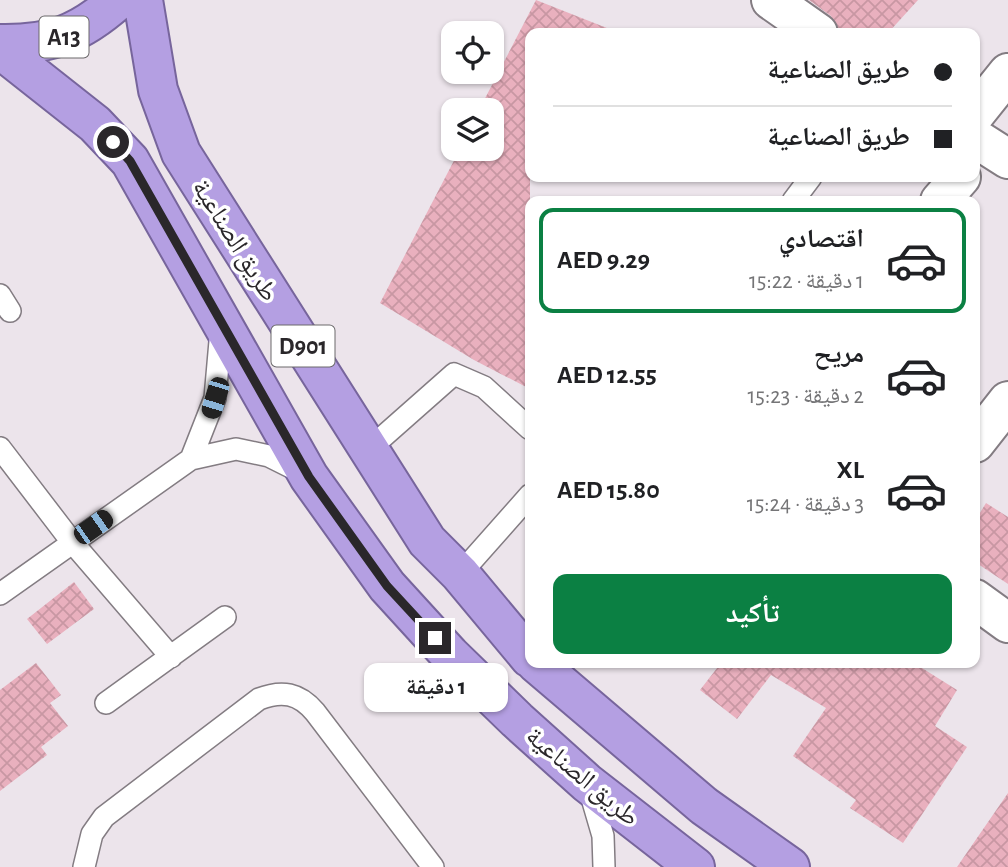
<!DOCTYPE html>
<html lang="ar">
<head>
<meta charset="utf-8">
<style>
  :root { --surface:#fff; --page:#f6f6f6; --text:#202124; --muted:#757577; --line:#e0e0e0; --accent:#0b8043 }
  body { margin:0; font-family:"Alegreya Sans","Noto Naskh Arabic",sans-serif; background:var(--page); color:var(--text); direction:rtl; height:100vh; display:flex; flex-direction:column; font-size:26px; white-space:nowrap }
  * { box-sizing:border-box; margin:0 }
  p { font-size:23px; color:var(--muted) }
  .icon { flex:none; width:38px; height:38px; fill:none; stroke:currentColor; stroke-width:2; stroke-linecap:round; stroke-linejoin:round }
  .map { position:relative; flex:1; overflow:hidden; direction:ltr }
  .panel { position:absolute; left:525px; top:196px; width:455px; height:472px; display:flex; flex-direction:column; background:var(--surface); border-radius:14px; box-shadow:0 2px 5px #0004; direction:rtl }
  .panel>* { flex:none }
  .top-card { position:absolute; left:525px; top:28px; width:455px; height:154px; border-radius:14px; box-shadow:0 2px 5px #0004; direction:rtl; display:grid; align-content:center; height:154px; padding:0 28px; background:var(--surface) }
  .controls { position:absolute; left:441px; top:21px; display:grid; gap:14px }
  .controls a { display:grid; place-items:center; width:63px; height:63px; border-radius:14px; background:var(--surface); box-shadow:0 2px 5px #0004; font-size:35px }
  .end { position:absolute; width:32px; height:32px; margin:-16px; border:9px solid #2a272a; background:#fff; box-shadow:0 0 0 4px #fff }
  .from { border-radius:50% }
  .bubble { position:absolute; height:49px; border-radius:14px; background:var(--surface); box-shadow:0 2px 5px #0004; font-size:23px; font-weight:700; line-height:49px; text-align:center; direction:rtl }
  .car { position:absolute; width:21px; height:42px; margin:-21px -10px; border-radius:9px; box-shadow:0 0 5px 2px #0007; background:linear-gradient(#222 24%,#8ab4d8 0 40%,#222 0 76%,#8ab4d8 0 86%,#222 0) }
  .top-card b { display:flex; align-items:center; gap:24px; height:66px; font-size:26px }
  .top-card b+b { border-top:2px solid var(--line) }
  .top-card i { width:18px; height:18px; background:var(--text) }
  ul { padding:12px 0 0; list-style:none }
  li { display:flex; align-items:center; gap:21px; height:105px; margin:0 14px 10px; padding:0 14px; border:4px solid transparent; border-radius:14px }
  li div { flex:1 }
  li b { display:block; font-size:26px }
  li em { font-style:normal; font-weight:700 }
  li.on { border-color:var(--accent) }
  li>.icon { width:63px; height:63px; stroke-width:1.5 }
  .button { display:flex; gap:14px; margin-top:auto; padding:14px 28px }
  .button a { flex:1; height:80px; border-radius:14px; background:var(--accent); color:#fff; font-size:28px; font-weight:700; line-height:80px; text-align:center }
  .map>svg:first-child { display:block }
</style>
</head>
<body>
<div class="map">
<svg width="1008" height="867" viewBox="0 0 1008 867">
  <defs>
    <pattern id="building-cross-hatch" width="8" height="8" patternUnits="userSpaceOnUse" patternTransform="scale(1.75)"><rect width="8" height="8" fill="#e9b0be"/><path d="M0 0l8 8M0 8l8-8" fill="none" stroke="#c897a3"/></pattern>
  </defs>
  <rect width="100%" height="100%" fill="#ece4eb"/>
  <path fill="url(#building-cross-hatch)" d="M536 0 617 32 530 33V389L474 360 380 303 460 149H492V110H479Z
    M809 0H918L888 33H840L831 16Z
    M986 503 1008 517V584L975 562V521Z
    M74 582 94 609 47 644 27 619Z
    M36 663 61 695 50 703 68 726 41 747 47 755 0 791V690Z
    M721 663H914L957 690 935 726 967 747 903 843 850 808 856 800 793 756 826 708 771 675 737 719 700 690Z
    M1008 793V867H957Z"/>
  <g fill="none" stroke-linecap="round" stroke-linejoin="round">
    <defs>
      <path id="service" d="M793 201 811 177
        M0 295 10 311
        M0 448 72 542 171 657
        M368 450 454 374 484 387 530 429
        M191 459 215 398 221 330
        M460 574 530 495
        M0 594 191 459 236 449 269 456 299 471
        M106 703 225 617
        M589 788 603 836 604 867
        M84 867 92 834 104 817 259 699C282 690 299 693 315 712L433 867"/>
      <path id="minor" d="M940 201 961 177
        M975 443 1008 401
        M975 599 1008 623"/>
      <path id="tertiary" d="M771 0 818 33
        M975 114 1008 73
        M975 138 1008 159"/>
      <path id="trunk" d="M143 0 158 90 181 153 427 541 460 574 530 658
        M0 44C51 45 80 34 118 0
        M0 49 95 124 130 161 309 477 387 586 450 655 517 720 587 783 695 867
        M536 663 704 806 790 867"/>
    </defs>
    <use href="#service" stroke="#837c82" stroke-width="24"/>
    <use href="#minor" stroke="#837c82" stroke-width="42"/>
    <use href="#tertiary" stroke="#837c82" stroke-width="42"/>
    <use href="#trunk" stroke="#77659c" stroke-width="42"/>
    <use href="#service" stroke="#fff" stroke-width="21"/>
    <use href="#minor" stroke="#fff" stroke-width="38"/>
    <use href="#tertiary" stroke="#fff" stroke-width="38"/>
    <use href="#trunk" stroke="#b49fe2" stroke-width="38"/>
  </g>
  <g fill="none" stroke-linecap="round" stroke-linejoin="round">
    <path stroke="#2a272a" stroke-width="9" d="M113 142 130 161 309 477 387 586 435 638"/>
  </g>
  <g text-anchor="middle" stroke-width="7" stroke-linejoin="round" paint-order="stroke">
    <g fill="#fff" stroke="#6a686a" stroke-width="2">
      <rect x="39.5" y="16.5" width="49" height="41" rx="5"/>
      <rect x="271.5" y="325.5" width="63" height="41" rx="5"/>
    </g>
    <g font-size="24" font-weight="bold" fill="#2a272a">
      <text x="64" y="45">A13</text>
      <text x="303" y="354">D901</text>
    </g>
    <g font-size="26" fill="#2a272a" stroke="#fff">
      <text transform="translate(236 240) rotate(58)" y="9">طريق الصناعية</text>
      <text transform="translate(583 776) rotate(40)" y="9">طريق الصناعية</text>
    </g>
  </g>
</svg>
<div class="controls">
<a><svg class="icon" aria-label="locate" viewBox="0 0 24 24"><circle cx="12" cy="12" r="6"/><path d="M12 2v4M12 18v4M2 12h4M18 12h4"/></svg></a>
<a><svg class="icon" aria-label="layers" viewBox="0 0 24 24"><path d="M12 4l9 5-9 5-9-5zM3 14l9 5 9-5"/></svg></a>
</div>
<i class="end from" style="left:113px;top:142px"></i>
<i class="end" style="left:435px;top:638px"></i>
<div class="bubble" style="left:364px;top:663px;width:144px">1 دقيقة</div>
<i class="car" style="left:215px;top:398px;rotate:197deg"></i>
<i class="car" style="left:93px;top:527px;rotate:55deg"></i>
<div class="top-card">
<b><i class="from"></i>طريق الصناعية</b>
<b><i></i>طريق الصناعية</b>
</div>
<section class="panel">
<ul>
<li class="on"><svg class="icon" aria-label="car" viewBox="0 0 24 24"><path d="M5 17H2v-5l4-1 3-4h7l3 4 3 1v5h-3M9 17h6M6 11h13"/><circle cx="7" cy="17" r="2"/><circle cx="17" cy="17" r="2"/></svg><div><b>اقتصادي</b><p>1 دقيقة · 15:22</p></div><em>AED 9.29</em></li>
<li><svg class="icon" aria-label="car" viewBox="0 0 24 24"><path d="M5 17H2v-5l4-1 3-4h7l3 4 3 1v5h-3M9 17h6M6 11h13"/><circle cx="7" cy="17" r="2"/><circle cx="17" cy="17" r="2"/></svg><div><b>مريح</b><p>2 دقيقة · 15:23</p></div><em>AED 12.55</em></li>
<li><svg class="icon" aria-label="car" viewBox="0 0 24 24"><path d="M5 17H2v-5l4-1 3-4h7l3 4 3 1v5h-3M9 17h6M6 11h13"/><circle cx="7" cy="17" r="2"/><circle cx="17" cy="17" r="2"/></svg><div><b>XL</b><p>3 دقيقة · 15:24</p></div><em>AED 15.80</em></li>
</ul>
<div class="button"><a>تأكيد</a></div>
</section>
</div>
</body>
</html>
